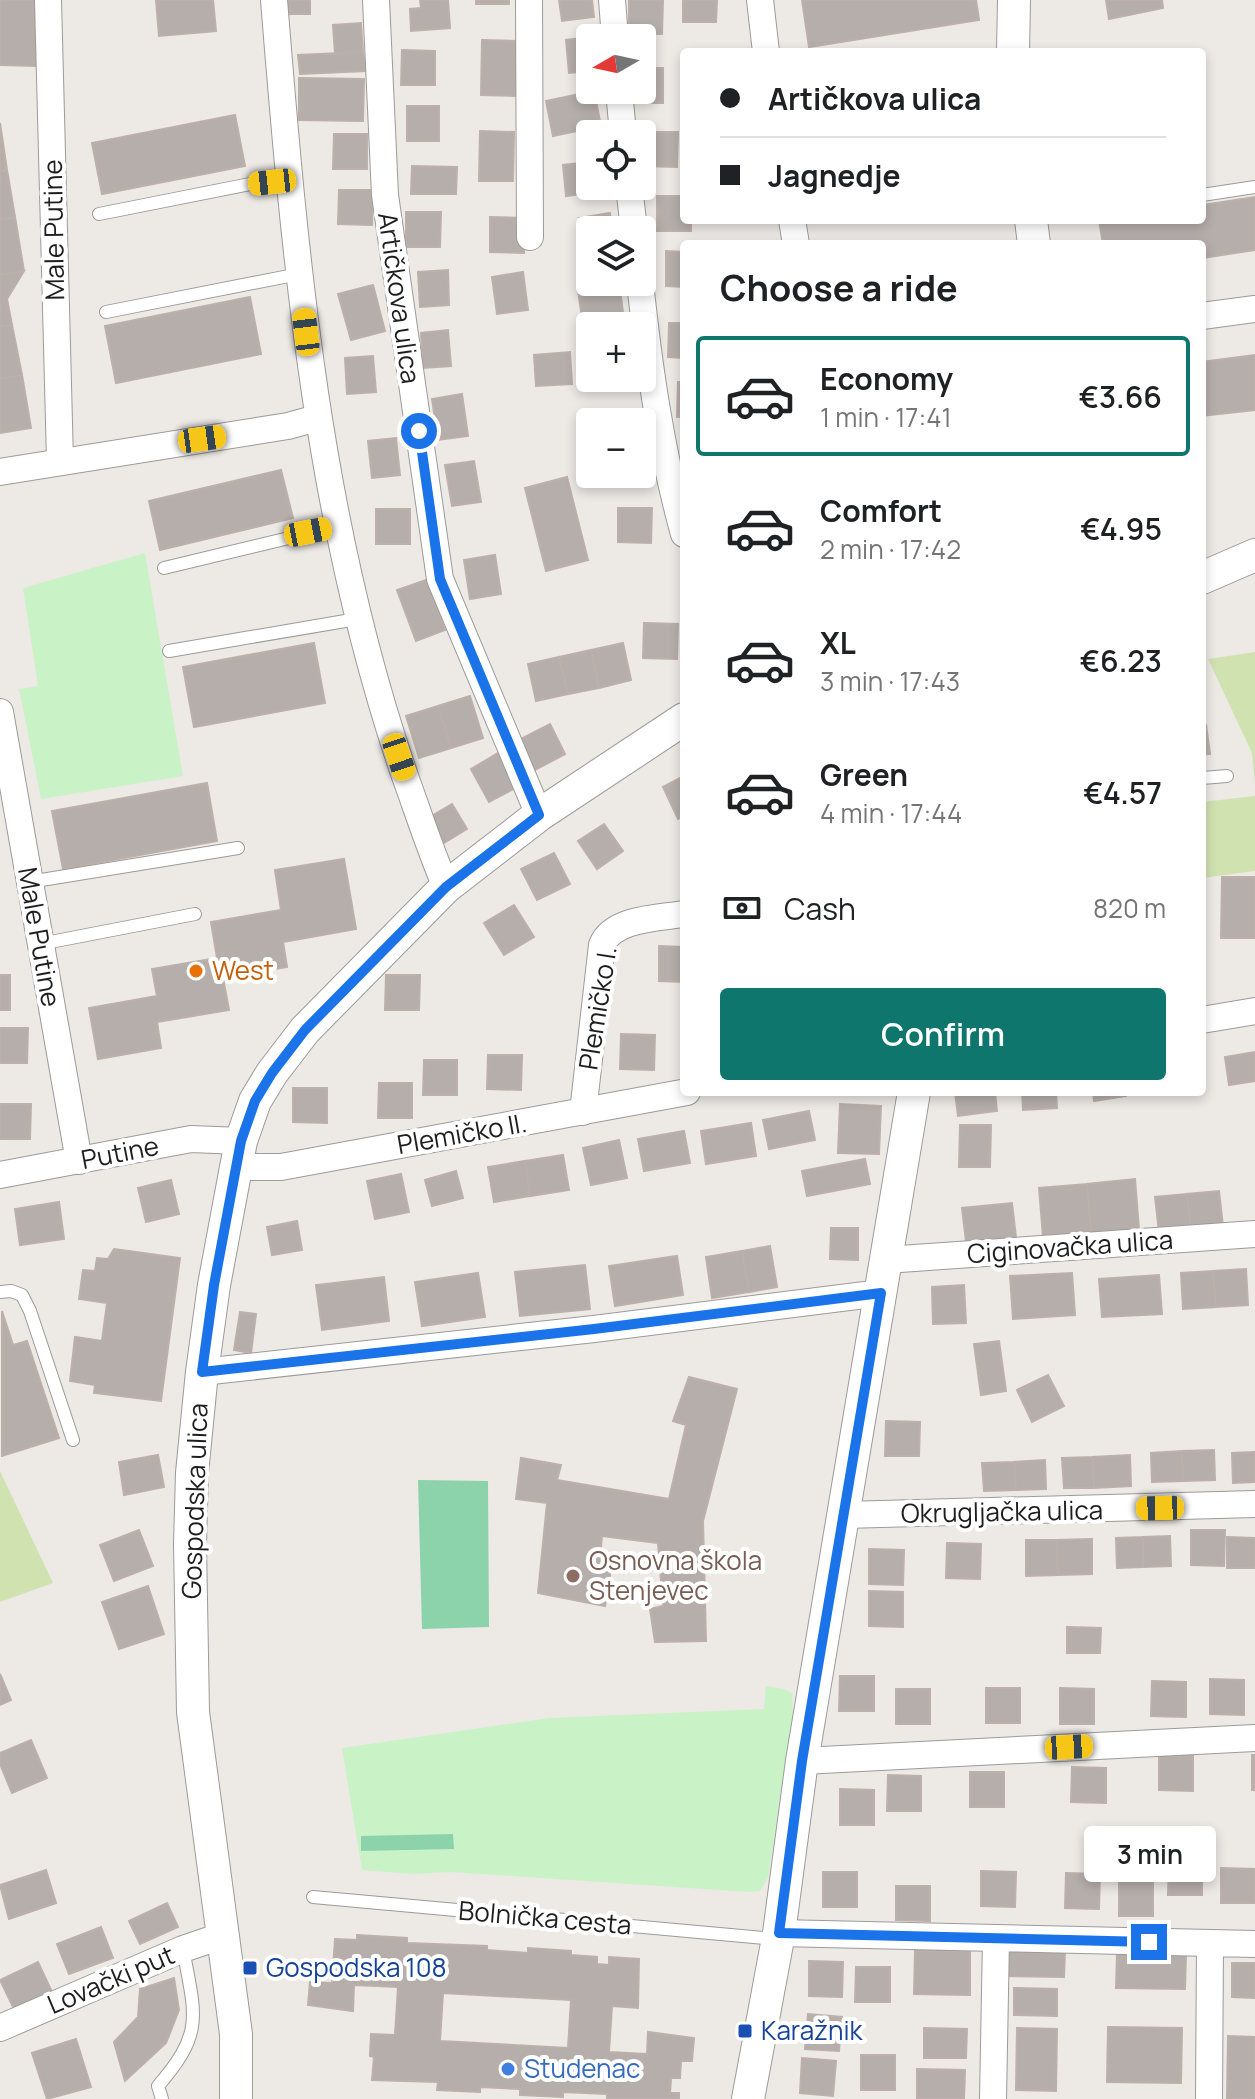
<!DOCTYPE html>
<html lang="en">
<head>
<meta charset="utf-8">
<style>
  :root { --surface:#fff; --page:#f2f2f2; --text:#202124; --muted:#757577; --line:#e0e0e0; --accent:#0f766e }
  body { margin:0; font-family:Manrope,sans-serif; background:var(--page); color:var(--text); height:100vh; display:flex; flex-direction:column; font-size:30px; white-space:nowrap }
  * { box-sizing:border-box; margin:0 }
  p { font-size:26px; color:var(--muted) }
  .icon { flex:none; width:44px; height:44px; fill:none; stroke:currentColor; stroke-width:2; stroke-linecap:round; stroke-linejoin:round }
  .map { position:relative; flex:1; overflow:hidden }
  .panel { position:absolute; left:680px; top:240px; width:526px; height:856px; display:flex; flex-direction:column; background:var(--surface); border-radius:8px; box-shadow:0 4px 12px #0003 }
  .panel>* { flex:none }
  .banner { position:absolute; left:680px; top:48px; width:526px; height:176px; border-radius:8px; box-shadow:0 4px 12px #0003; display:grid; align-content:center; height:176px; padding:0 40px; background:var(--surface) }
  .needle { width:52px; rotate:261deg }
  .buttons { position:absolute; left:576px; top:24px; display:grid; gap:16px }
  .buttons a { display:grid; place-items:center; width:80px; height:80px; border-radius:8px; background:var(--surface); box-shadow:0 4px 12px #0003; font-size:40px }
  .end { position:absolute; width:36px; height:36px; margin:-18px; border:10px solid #1a73e8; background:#fff; box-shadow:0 0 0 4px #fff }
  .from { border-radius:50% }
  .bubble { position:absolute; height:56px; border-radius:8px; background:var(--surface); box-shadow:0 4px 12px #0003; font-size:26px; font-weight:600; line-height:56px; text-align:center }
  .car { position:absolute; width:24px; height:48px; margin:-24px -12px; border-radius:10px; box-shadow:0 0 6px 2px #0007; background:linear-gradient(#f5c518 24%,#345 0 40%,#f5c518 0 76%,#345 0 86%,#f5c518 0) }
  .banner b { display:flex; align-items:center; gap:28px; height:76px; font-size:30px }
  .banner b+b { border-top:2px solid var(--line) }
  .banner i { width:20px; height:20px; background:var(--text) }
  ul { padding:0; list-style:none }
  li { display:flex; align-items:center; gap:24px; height:120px; margin:0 16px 12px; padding:0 24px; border:4px solid transparent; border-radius:8px }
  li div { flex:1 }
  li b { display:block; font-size:30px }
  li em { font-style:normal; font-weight:600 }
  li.current { border-color:var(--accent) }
  li>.icon { width:72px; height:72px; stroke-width:1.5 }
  h2 { padding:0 40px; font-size:36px; line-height:96px }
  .pay { display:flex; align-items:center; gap:20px; height:88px; padding:0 40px; font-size:30px }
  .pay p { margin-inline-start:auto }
  .action { display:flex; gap:16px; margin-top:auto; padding:16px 40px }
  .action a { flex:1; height:92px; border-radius:8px; background:var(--accent); color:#fff; font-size:32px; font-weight:600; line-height:92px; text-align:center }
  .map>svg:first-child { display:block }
</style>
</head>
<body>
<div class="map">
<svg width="1255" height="2099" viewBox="0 0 1255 2099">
  <rect width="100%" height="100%" fill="#ede9e5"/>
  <path fill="#d1e2b1" d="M1255 652V785L1252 753 1208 659Z
    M1255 796V871L1202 878V802Z
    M0 1471 53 1583 0 1602Z"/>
  <path fill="#caf2c7" d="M145 553 183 776 41 799 19 689 38 686 23 588Z
    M766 1686 784 1689 792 1693 793 1712 768 1878 760 1891 749 1892 451 1872 412 1874 362 1870 342 1748 550 1718 764 1709Z"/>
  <path fill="#8cd3ac" d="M418 1480 488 1481 489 1627 422 1629Z
    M453 1834 454 1849 361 1851V1836Z"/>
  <path fill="#b6aeab" stroke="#bdafa9" stroke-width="2" fill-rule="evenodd" d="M0 0H38L36 66 0 65Z
    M156 0H213L216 31 159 36Z
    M286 0H310V14H286Z
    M420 0H448L450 28 411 31 410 9 421 8Z
    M476 0H509V4H476Z
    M559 0H592L594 17 562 21Z
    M629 0H663L662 34H629Z
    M683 0H717L716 22H683Z
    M802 0H976L979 20 809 47Z
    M1106 0H1162L1163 8 1109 19Z
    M361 23 363 52 335 54 333 25Z
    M592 37 590 38V71L569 73 566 40Z
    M482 40 517 41V96L481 95Z
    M402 50 435 51V85H401Z
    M363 52 366 71 300 74 298 55Z
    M642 68H663V103H629V90H642Z
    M299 78 364 79 363 121 299 120Z
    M594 91 601 126 553 136 546 101Z
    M407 106H439V141H407Z
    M235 115 245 166 102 194 92 143Z
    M0 123 7 170 0 171Z
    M480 131 514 132 513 181H479Z
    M644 132H678L677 167 643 166Z
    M334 134H367V169H333Z
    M590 162V186H603L604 191 566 196 563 165Z
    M412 166 457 167 456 194H411Z
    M7 170 15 217 0 220V171Z
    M339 190H373L372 225 338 224Z
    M657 196H684V220H691V231H657Z
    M1255 197V250L1202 258V244H1172L1171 242 1103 244 1099 220H1202V205Z
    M406 212H441L440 247H406Z
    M610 213 612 230H590V249L583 250 579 218Z
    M15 217 24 271 0 275V220Z
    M490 217 524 218V253L490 252Z
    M666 251 684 252V287L666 286Z
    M448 270 449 305 420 307 418 272Z
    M24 271 7 299 12 325 0 327V275Z
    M523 272 528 310 497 314 492 277Z
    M590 282H619L624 320 583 325 577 283Z
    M373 285 385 331 351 340 338 294Z
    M250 297 261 354 116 383 105 326Z
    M624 320 625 326H590L588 368 583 325Z
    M669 323H684V358L668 357Z
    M12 325 22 375 0 379V327Z
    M448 330 451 366 423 368 421 333Z
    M570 352 572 384 536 386 534 355Z
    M1255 355V410L1202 416V362Z
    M373 356 376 392 347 394 345 358Z
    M22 375 31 428 0 433V379Z
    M678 382H684V417H677Z
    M462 394 468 436 438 440 432 399Z
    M396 438 400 475 372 478 368 441Z
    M474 461 481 502 452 506 445 465Z
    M281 470 293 518 160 550 149 501Z
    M567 477 588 560 546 571 525 488Z
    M618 508H652L651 543 618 542Z
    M376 509H410V544H376Z
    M495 555 501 594 470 599 464 560Z
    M426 580 445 630 416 641 397 590Z
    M644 623 678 624 677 659 643 658Z
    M314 643 325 703 194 727 183 667Z
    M623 643 631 680 599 688 591 650Z
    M591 650 599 688 568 694 559 657Z
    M559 657 568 694 536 701 528 664Z
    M470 696 483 738 451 748 438 706Z
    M438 706 451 748 419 758 406 716Z
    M550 724 565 754 535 770 519 740Z
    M1206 725 1210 754 1202 755V726Z
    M500 752 519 786 489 802 471 769Z
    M684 776V816L678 819 663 787Z
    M207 783 217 841 63 869 52 811Z
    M452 804 467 829 444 843 428 818Z
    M604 824 623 851 597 869 578 841Z
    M554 853 570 884 537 900 521 869Z
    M344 859 356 929 283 942 287 967 223 978 229 1010 157 1022 161 1048 98 1059 89 1008 157 996 152 969 217 958 211 922 281 910 275 870Z
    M1222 877H1255V938H1221Z
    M514 905 534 937 504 955 484 923Z
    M659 946 684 947V982L659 981Z
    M0 975H10V1010H0Z
    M386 975H420L419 1010H385Z
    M0 1028H28L27 1063H0Z
    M621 1034 655 1035 654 1070 620 1069Z
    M1255 1052V1081L1229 1085 1225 1057Z
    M488 1055H522L521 1090 487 1089Z
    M424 1060H457V1095H423Z
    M379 1083H412V1118H378Z
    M293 1088H327V1123L293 1122Z
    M955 1092H995L997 1111 958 1116Z
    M1022 1092H1056L1057 1108 1023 1110Z
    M1093 1092H1126V1096L1094 1101Z
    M0 1104H31L30 1139H0Z
    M840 1104 881 1106 879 1154 838 1153Z
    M809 1111 815 1140 769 1149 763 1120Z
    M751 1123 756 1156 706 1164 701 1131Z
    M960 1125H991L990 1167H959Z
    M684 1131 690 1163 644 1171 638 1139Z
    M619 1140 627 1178 591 1185 583 1148Z
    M563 1155 569 1190 530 1196 525 1161Z
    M865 1159 870 1184 807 1196 802 1171Z
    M525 1161 530 1196 494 1202 488 1167Z
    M456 1171 463 1198 432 1206 425 1180Z
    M401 1174 409 1212 375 1219 367 1181Z
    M1135 1179 1139 1229 1091 1233 1087 1184Z
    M171 1180 179 1214 146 1222 138 1188Z
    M1087 1184 1091 1233 1043 1237 1039 1188Z
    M1219 1191 1223 1226 1191 1229 1187 1194Z
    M1187 1194 1191 1229 1159 1232 1155 1197Z
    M59 1202 64 1239 20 1245 15 1209Z
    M1012 1203 1016 1237 966 1242 962 1208Z
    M297 1221 302 1250 272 1255 267 1227Z
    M831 1228H858V1260L830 1259Z
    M770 1246 777 1287 749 1292 742 1251Z
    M114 1249 180 1258 161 1401 94 1393 95 1385 70 1381 75 1337 102 1341 107 1303 79 1299 83 1270 95 1271 97 1258 108 1259Z
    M742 1251 749 1292 712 1298 706 1257Z
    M677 1256 683 1295 615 1306 609 1266Z
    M585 1265 590 1309 520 1316 515 1272Z
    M1246 1269 1248 1305 1216 1307 1213 1271Z
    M1213 1271 1216 1307 1183 1309 1181 1273Z
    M478 1273 485 1317 422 1326 415 1282Z
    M1072 1273 1075 1315 1013 1319 1010 1276Z
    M1159 1275 1162 1314 1102 1317 1099 1279Z
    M384 1277 389 1321 322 1330 316 1285Z
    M964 1285 966 1323 933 1324 932 1287Z
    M2 1311 13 1345 27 1341 59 1438 2 1456Z
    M240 1312 256 1314 251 1353 234 1350Z
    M999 1341 1006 1391 981 1395 974 1344Z
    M1048 1375 1064 1406 1032 1422 1017 1390Z
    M689 1377 737 1389 703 1521 706 1641 655 1642 650 1609 663 1606 658 1543 602 1536 599 1568 611 1569 605 1606 538 1593 547 1503 516 1499 521 1458 561 1465 557 1480 669 1499 686 1425 673 1421Z
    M886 1421 920 1422 919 1456H885Z
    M1214 1450 1215 1480 1183 1481 1182 1451Z
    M1182 1451 1183 1481 1152 1482 1151 1453Z
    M1255 1452V1482L1233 1483 1232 1453Z
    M158 1455 164 1487 124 1495 119 1462Z
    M1130 1455 1131 1486 1094 1488 1093 1457Z
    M1093 1457 1094 1488H1064L1062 1458Z
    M1045 1460 1046 1489 1016 1490 1014 1462Z
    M1014 1462 1016 1490 984 1491 982 1463Z
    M139 1530 153 1566 114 1581 100 1545Z
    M1191 1530H1225L1224 1566 1191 1565Z
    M1170 1536 1171 1566 1143 1567V1537Z
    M1143 1537V1567L1117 1568 1116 1538Z
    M1227 1537 1255 1538V1568H1227Z
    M1092 1539V1574L1058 1575 1057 1540Z
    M1026 1540H1057L1058 1575 1026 1576Z
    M947 1543 981 1544 980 1579 946 1578Z
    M869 1549 904 1550 903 1585 869 1584Z
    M148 1586 164 1634 119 1649 102 1602Z
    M869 1591 903 1592V1627L869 1626Z
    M1067 1627 1101 1628 1100 1653H1067Z
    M0 1674 11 1700 0 1705Z
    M840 1676H874V1711H839Z
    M1210 1679 1244 1680V1715L1210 1714Z
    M1152 1681 1186 1682V1717L1151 1716Z
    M986 1688H1020V1723H986Z
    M1060 1688 1094 1689V1724H1060Z
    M896 1689H930V1724H896Z
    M31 1740 47 1778 12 1793 0 1764V1753Z
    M1159 1755 1193 1756V1791L1159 1790Z
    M1252 1755H1255V1790H1252Z
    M1072 1767 1106 1768V1803L1071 1802Z
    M970 1772H1004V1807H970Z
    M888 1775 921 1776V1811H887Z
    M840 1789 874 1790V1825H840Z
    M1169 1860H1202V1895H1168Z
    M1221 1868 1255 1869V1903H1221Z
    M46 1870 56 1903 9 1919 0 1885Z
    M981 1871 1016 1872 1015 1907 981 1906Z
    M823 1872H857V1907H823Z
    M1066 1873 1100 1874 1099 1909 1065 1908Z
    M1119 1881H1153V1916H1119Z
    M896 1886H930V1921L896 1920Z
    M167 1903 178 1927 140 1944 129 1921Z
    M101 1927 113 1958 69 1974 57 1944Z
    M357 1935 407 1938V1943L487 1946V1950L528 1953V1948L571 1951V1955L597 1957V1964L609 1965V1957L639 1959 638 2008 612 2006 609 2052 647 2054 648 2032 694 2038 692 2061H681L680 2078H671L670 2093H679V2099H607V2094L563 2092V2097L520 2095V2089L480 2087V2092L437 2090 438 2082 372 2080 374 2057 370 2056 371 2034 395 2035 398 1987 354 1985 353 2011 308 2005 310 1982 332 1983 335 1939 357 1940ZM443 1993 571 2000 568 2048 440 2041Z
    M1008 1950H1065L1064 1977 1007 1976Z
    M915 1951H970V1995L914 1994Z
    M1117 1953 1186 1954 1185 1989 1116 1988Z
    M809 1961 843 1962 842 1997 809 1996Z
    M38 1962 52 1992 14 2009 0 1980Z
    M1232 1963H1255V1998L1232 1997Z
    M856 1967H890V2002H855Z
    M174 1978 179 2010 166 2043 125 2081 114 2042 138 2017 140 1989Z
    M1014 1988 1057 1989V2016L1014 2015Z
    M808 2014 842 2017 839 2051 805 2049Z
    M1108 2027 1182 2028 1181 2083 1107 2082Z
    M924 2028 967 2029 966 2058H924Z
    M1017 2028 1057 2029 1056 2091 1016 2090Z
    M1228 2036 1255 2037V2099H1227Z
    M76 2039 91 2087 47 2099 32 2053Z
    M861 2055H895V2090H861Z
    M802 2058 836 2061 833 2096 800 2093Z
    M917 2069 965 2070 964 2099H917Z"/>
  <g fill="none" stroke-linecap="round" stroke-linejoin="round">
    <defs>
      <path id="service" d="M1202 195 1255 187
        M99 214 255 183 288 180
        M106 312 299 274
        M164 568 339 526
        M169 651 357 619
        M1202 778 1227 776
        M29 882 238 848
        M40 944 195 914
        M0 1292 11 1291 22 1295 30 1311 73 1440
        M313 1897 776 1939
        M162 2099 158 2086C205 2032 195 2015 183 1949"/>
      <path id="minor" d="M48 0 60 461
        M274 0C295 263 319 529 406 779 419 815 431 852 446 887
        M376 0 385 195 440 579 539 815
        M529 0 530 237
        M612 0 615 38
        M760 0 766 52
        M619 90 623 134
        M629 186 634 230
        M792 220 796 244
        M640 282C649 367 661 451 684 534
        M1202 316 1255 309
        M0 472 288 426 317 418
        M0 712 79 1161
        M1202 1020 1255 1011
        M583 1112 602 945C613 918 659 918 684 914
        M237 1167H281L687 1092
        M0 1175 191 1139 241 1141
        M886 1260 1255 1234
        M202 1372 594 1329 881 1293
        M844 1515 1255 1504
        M802 1761 1255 1738
        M779 1933 1255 1944
        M0 2028 183 1949 224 1935
        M993 2099 996 1939
        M1209 2099 1210 1944"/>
      <path id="tertiary" d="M1013 52 1014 0
        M1031 220 1034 244
        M1202 578 1255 555
        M236 2099V2034L193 1712 190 1544 192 1473 202 1372 214 1285 241 1141 255 1101 272 1073 305 1030 446 887 539 815 684 719
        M748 2099 779 1933 802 1761 914 1092"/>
    </defs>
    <use href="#service" stroke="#9b9b9b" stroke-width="14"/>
    <use href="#minor" stroke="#9b9b9b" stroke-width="28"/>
    <use href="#tertiary" stroke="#9b9b9b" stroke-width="34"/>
    <use href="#service" stroke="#fff" stroke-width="12"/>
    <use href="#minor" stroke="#fff" stroke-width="26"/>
    <use href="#tertiary" stroke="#fff" stroke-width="32"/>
  </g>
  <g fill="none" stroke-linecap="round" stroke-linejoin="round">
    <path stroke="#1a73e8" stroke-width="10" d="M419 431 440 579 539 815 446 887 305 1030 272 1073 255 1101 241 1141 214 1285 202 1372 594 1329 881 1293 802 1761 779 1933 1149 1942"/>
  </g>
  <circle fill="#e8710a" stroke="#fff" stroke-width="3" cx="196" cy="971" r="8"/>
  <circle fill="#8d6e63" stroke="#fff" stroke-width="3" cx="573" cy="1576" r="8"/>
  <g fill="#1a4fb4" stroke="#fff" stroke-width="3">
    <rect x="242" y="1960" width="16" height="16" rx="4"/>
    <rect x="737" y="2023" width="16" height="16" rx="4"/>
  </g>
  <circle fill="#3f7fe0" stroke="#fff" stroke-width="3" cx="508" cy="2069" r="8"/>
  <g text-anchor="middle" stroke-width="8" stroke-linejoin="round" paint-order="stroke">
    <g font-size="26" fill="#1e1e1e" stroke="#fff">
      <text transform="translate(54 230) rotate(-91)" y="9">Male Putine</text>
      <text transform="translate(399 298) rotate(82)" y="9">Artičkova ulica</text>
      <text transform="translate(39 937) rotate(80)" y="9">Male Putine</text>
      <text transform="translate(598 1008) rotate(-81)" y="9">Plemičko I.</text>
      <text transform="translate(462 1134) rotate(-10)" y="9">Plemičko II.</text>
      <text transform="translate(120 1153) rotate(-11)" y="9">Putine</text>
      <text transform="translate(1070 1247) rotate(-4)" y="9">Ciginovačka ulica</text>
      <text transform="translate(195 1501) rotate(-88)" y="9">Gospodska ulica</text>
      <text transform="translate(1002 1512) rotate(-1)" y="9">Okrugljačka ulica</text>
      <text transform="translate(545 1918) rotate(5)" y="9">Bolnička cesta</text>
      <text transform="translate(111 1980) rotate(-23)" y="9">Lovački put</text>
    </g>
    <g font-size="26" fill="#c56008" stroke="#fff" text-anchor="start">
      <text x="212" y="980">West</text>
    </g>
    <g font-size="26" fill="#785e54" stroke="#fff" text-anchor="start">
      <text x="589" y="1570">Osnovna škola<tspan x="589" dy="30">Stenjevec</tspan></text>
    </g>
    <g font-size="26" fill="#164399" stroke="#fff" text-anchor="start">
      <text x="266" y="1977">Gospodska 108</text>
      <text x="761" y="2040">Karažnik</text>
    </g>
    <g font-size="26" fill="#366cbe" stroke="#fff" text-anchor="start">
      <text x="524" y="2078">Studenac</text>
    </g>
  </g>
</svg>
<div class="buttons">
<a><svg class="needle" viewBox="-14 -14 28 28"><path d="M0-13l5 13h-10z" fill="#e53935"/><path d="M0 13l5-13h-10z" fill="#757577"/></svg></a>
<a><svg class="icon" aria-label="locate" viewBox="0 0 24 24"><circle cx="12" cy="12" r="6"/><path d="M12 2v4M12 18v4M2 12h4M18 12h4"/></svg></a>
<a><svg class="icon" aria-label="layers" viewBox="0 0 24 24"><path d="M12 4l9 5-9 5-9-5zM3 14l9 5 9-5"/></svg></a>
<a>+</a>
<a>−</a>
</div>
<i class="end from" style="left:419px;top:431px"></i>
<i class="end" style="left:1149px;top:1942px"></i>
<div class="bubble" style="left:1084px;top:1826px;width:132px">3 min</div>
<i class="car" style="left:272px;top:182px;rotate:264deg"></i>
<i class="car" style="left:306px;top:332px;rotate:353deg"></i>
<i class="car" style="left:202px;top:439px;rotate:82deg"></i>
<i class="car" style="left:308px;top:532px;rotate:79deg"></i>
<i class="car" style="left:399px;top:757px;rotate:161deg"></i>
<i class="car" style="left:1160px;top:1508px;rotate:269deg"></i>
<i class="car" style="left:1069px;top:1747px;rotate:87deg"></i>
<div class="banner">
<b><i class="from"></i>Artičkova ulica</b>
<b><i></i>Jagnedje</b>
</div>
<section class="panel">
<h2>Choose a ride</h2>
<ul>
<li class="current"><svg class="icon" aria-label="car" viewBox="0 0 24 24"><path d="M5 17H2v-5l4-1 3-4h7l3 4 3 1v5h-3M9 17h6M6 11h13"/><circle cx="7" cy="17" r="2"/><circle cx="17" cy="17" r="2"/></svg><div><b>Economy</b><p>1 min · 17:41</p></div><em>€3.66</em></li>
<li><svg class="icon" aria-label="car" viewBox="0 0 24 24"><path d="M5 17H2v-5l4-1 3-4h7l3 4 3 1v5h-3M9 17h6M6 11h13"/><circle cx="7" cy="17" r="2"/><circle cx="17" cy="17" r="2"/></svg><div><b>Comfort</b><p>2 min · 17:42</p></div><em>€4.95</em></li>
<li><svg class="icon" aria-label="car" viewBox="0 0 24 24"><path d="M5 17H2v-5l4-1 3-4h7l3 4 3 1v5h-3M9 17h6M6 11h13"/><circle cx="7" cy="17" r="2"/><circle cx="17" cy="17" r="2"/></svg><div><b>XL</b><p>3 min · 17:43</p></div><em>€6.23</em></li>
<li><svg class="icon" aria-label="car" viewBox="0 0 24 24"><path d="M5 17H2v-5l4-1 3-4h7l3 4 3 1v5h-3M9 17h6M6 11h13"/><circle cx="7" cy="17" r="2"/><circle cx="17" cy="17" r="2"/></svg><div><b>Green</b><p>4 min · 17:44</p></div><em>€4.57</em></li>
</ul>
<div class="pay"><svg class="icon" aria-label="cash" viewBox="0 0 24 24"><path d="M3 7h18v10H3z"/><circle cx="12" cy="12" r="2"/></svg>Cash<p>820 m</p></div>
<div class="action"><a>Confirm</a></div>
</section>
</div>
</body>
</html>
